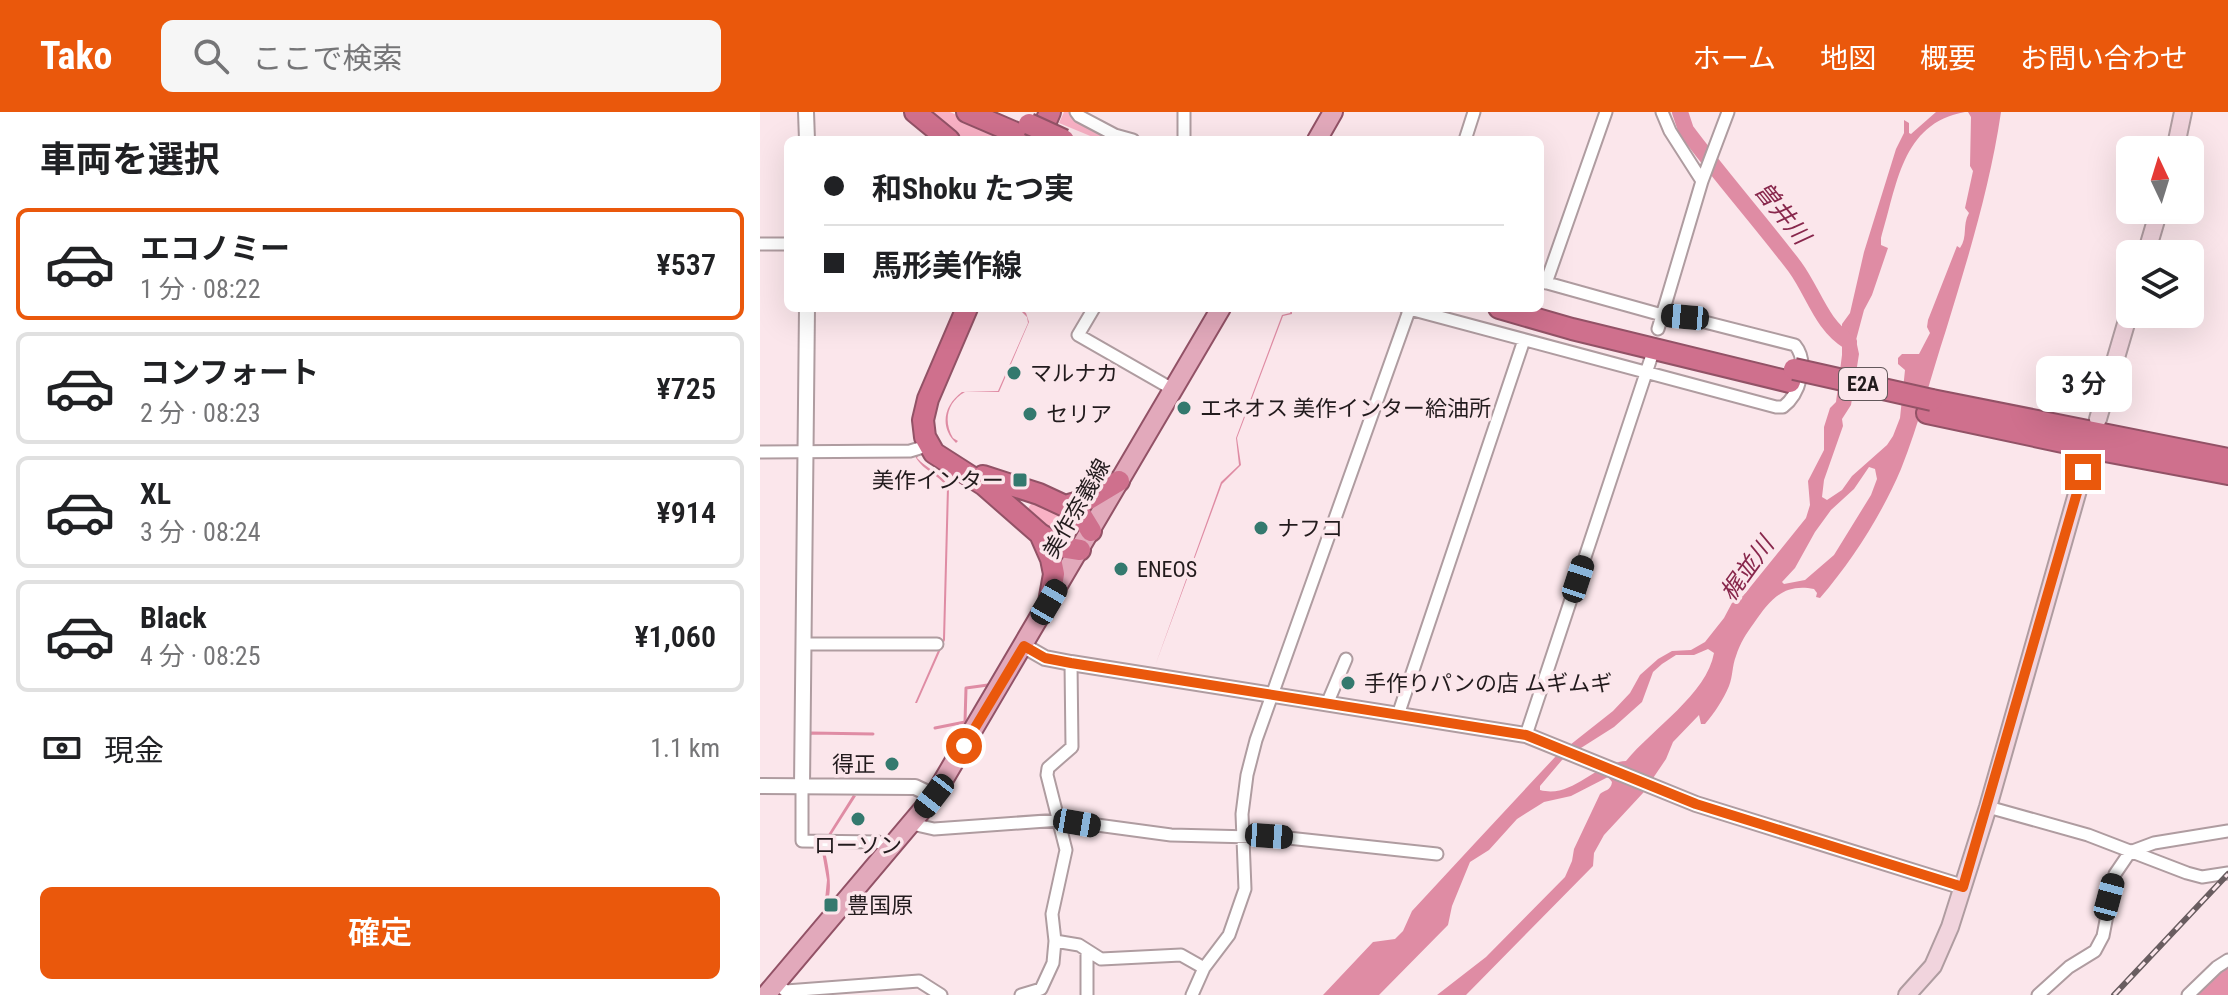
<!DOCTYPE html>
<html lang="ja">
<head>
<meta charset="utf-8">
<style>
  :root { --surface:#fff; --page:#f6f6f6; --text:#202124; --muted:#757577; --line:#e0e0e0; --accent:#ea580c }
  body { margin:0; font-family:"Roboto Condensed","Noto Sans JP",sans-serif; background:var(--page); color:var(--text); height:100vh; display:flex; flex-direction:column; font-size:30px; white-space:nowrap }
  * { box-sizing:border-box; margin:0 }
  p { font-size:26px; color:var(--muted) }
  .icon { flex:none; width:44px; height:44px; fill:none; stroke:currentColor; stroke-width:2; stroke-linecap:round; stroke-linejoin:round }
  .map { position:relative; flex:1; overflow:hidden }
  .side { display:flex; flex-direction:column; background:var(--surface); width:760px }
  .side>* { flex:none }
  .guide { position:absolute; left:24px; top:24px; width:760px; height:176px; border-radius:12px; box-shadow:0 8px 32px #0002; display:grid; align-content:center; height:176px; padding:0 40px; background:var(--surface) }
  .needle { width:52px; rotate:356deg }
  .fabs { position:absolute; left:1356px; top:24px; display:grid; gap:16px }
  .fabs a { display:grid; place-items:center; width:88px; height:88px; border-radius:12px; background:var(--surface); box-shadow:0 8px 32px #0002; font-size:40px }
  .end { position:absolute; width:36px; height:36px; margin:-18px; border:10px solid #ea580c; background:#fff; box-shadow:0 0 0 4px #fff }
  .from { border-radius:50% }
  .bubble { position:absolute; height:56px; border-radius:12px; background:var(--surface); box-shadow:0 8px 32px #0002; font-size:26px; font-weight:600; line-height:56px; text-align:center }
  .car { position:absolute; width:24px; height:48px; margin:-24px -12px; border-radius:10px; box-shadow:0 0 6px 2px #0007; background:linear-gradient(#222 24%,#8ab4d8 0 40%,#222 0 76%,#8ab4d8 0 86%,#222 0) }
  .guide b { display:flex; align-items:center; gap:28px; height:76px; font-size:30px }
  .guide b+b { border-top:2px solid var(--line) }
  .guide i { width:20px; height:20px; background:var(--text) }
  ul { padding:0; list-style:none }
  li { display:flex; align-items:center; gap:24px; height:112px; margin:0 16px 12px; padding:0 24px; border:4px solid var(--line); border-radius:12px }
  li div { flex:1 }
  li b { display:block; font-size:30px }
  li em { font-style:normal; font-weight:600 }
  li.selected { border-color:var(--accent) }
  li>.icon { width:72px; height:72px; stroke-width:1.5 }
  h2 { padding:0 40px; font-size:36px; line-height:96px }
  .pay { display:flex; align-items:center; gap:20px; height:88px; padding:0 40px; font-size:30px }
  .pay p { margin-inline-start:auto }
  .cta { display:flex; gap:16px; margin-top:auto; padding:16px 40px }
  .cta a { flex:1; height:92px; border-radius:12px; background:var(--accent); color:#fff; font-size:32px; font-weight:600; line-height:92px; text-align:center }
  header { display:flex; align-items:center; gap:48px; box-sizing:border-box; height:112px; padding:0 40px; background:var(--accent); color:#fff }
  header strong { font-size:38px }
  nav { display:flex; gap:44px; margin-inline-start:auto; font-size:28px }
  .search { width:560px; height:72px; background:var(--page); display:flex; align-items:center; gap:20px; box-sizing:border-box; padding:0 28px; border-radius:12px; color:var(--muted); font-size:30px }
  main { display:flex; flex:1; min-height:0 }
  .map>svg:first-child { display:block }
</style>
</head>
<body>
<header>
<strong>Tako</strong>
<div class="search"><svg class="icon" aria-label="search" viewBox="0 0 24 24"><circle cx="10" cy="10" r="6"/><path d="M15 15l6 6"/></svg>ここで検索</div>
<nav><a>ホーム</a><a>地図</a><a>概要</a><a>お問い合わせ</a></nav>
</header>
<main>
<section class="side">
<h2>車両を選択</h2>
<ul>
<li class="selected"><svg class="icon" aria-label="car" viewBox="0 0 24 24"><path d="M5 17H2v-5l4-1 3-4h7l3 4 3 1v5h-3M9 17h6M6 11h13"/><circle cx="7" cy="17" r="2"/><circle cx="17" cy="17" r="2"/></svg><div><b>エコノミー</b><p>1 分 · 08:22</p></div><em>¥537</em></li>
<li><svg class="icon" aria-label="car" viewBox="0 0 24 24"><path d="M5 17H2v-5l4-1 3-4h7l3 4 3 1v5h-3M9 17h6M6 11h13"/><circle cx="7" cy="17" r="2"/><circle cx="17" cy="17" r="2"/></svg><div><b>コンフォート</b><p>2 分 · 08:23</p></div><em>¥725</em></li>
<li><svg class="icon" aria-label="car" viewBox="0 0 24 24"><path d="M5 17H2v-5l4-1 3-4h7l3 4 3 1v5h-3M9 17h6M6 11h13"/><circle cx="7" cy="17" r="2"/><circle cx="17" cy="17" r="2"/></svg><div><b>XL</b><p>3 分 · 08:24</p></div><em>¥914</em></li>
<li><svg class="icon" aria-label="car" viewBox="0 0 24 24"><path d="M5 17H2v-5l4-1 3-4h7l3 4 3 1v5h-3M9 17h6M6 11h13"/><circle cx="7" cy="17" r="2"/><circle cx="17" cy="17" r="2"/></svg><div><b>Black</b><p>4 分 · 08:25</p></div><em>¥1,060</em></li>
</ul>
<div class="pay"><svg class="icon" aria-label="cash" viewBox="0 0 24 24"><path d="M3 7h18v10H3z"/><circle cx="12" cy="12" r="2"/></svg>現金<p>1.1 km</p></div>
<div class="cta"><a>確定</a></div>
</section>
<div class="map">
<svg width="1468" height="883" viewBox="0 0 1468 883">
  <rect width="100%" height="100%" fill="#fbe6eb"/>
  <path fill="#f9b1c5" d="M162 0H190L253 28H195Z
    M304 0H313L366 28H340L299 11Z
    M272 390 308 406 307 417 299 423 292 422 266 400Z"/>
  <path fill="#e490a9" d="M1468 855V883H1438L1465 857Z"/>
  <path fill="#df8ca4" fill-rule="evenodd" d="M1176 0H1205C1141 11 1137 75 1121 126V133L1128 136 1112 183 1104 198 1096 228 1099 242 1091 293 1082 307 1083 314 1064 368 1062 385 1067 388 1082 378 1092 364 1127 333 1133 324 1140 306 1145 258 1138 252V246L1142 242H1159L1170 221 1167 215 1168 208 1197 134 1200 136C1208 125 1202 113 1209 101L1205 96 1213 59 1210 54 1211 5 1208 0H1241C1230 75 1208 146 1186 218 1171 264 1159 312 1141 357 1122 402 1092 449 1060 486L1056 485 1057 481 1054 477C1023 471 1010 488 994 511 986 522 980 531 976 544 972 554 973 564 969 574 963 588 955 600 945 612H941L939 603 913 630 906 647 883 681 844 723 834 741 833 754 706 883H677L726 845 805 765 812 749 814 737 840 682C844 678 851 679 852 670L848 665 811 684 784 690 757 707 729 738 710 750 692 794 688 813 619 883H563L613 830 635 827 643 819 652 799 715 731 796 644 853 599 870 581 880 563 898 547 912 539 931 538 945 530 964 506 973 489 983 484 1046 406 1050 393 1048 369 1064 338V315L1070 296 1076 290 1082 243V212L1090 201 1104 140 1136 37 1144 21V8L1149 11V21L1151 22ZM1109 355 1115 357 1117 367 1111 383 1074 443 1045 468 1024 472 1022 470 1035 456 1055 420 1071 398 1094 377ZM948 537 954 541C947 582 892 617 866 649 834 651 813 687 780 678V674L802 648 854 615 882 590 893 560 902 552 916 543H934Z
    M258 196 266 201 269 210 239 280H205C187 290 183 309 193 326L198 329 196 331C179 315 184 293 202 280L238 279 268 211 267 205Z
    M532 196V202L523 204 477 326 481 353 462 372 395 554 461 370 479 353 476 326 522 203 530 201Z
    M160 340 157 346C166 356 185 364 189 376L185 528 157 591H155L183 527 187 375C178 362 161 358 154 342Z
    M93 683 96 684 64 734C68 754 75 780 64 798L67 768 61 734Z"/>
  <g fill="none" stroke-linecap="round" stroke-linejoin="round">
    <path stroke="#df8ca4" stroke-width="3" d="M175 616 205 610 206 576 228 573
      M49 624 51 621 113 622"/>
    <path stroke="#df8ca4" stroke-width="16" d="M920 0 926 18C961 65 1000 109 1035 155 1054 181 1061 213 1089 230"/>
    <defs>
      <path id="minor" d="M316 0 319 4 355 23 373 28
        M902 0 910 19 942 69
        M424 28V0
        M705 28 714 0
        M0 132H28
        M786 171 846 0
        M334 196 318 223 414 278
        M646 196 1016 295H1023C1040 282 1049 250 1035 233L925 205 902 203 780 169
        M898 217 942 69 968 0
        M0 340 150 339 160 336
        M45 532H177
        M311 551 312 635 288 656 287 663 306 738 292 802 295 829 319 833 341 847 421 843 444 856 469 823 485 777 482 702 487 663 496 628 650 196
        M567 592 586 547
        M638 603 764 228
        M766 623 891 246
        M42 674V729L118 730 130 737
        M1228 695 1328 723 1427 761 1442 765 1468 761
        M152 712 174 717 300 708 411 723 528 726 677 742
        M327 839V883
        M16 872 26 879 159 869 181 883
        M261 883 281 877 293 851 295 829
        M432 883 444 856
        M1278 883 1309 855 1335 839 1343 824 1355 762 1370 740 1394 731 1468 719
        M1428 883 1457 855 1468 848"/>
      <path id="tertiary" d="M46 0 47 28
        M264 534 285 546 311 551 766 623 936 692 1203 775
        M0 674 155 675 174 684
        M42 674 47 196"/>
      <path id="secondary" d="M1415 38 1423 0
        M1386 142 1399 98
        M1338 307 1370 198
        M1147 883 1173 854 1190 815 1228 695 1326 350"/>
      <path id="primary" d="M557 28 573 0
        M6 883 174 684 461 196"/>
      <path id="motorway" d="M155 0 189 28
        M207 0 272 28
        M278 28 290 0
        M207 196 168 287 163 308 165 325 174 341 224 373 280 422 291 447 294 462 289 490
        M739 196 812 217 1030 270
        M1172 288 1468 347
        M1167 301 1345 339 1468 362
        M223 364 279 382 320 401 331 419
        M305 394 329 387 359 369
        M280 422 301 435 320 438"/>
    </defs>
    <use href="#minor" stroke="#af9ca0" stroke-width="15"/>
    <use href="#tertiary" stroke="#af9ca0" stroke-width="18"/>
    <use href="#secondary" stroke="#af9ca0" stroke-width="20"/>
    <use href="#primary" stroke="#925266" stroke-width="22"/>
    <use href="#motorway" stroke="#925266" stroke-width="24"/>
    <use href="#minor" stroke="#fff" stroke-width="11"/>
    <use href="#tertiary" stroke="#fff" stroke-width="14"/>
    <use href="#secondary" stroke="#f1d4dd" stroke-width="16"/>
    <use href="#primary" stroke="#e2a9bb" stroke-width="18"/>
    <use href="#motorway" stroke="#cf708d" stroke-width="20"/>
    <defs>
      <path id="rail" d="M1354 883 1468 762"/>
    </defs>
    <use href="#rail" stroke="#695d60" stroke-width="6"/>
    <use href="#rail" stroke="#fbe6eb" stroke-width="3" stroke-dasharray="9" stroke-linecap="butt"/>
    <defs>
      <path id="motorway-bridge" d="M269 12 304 28
        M1034 257 1172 288"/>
    </defs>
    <use href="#motorway-bridge" stroke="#925266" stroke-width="24" stroke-linecap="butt"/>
    <use href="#motorway-bridge" stroke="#cf708d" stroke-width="20"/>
  </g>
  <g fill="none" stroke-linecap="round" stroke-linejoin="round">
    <path stroke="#ea580c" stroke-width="10" d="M204 634 264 534 285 546 311 551 766 623 936 692 1203 775 1323 360"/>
  </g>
  <g fill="#34796e" stroke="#fbe6eb" stroke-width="3">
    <circle cx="254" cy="261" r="8"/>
    <circle cx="424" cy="296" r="8"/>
    <circle cx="270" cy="302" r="8"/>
    <rect x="252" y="360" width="16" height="16" rx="4"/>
    <circle cx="501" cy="416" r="8"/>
    <circle cx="361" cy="457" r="8"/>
    <circle cx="588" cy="571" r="8"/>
    <circle cx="132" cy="652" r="8"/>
    <circle cx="98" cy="707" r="8"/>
    <rect x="63" y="785" width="16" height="16" rx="4"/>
  </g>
  <g text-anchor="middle" stroke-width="7" stroke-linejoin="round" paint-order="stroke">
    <rect fill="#fbe6eb" stroke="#63585b" stroke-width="2" x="1079" y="256" width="48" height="32" rx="6"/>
    <g font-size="20" font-weight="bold" fill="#221b1d">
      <text x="1103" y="279">E2A</text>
    </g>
    <g font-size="22" fill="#221b1d" stroke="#fbe6eb" text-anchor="start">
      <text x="270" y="269">マルナカ</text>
      <text x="440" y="304">エネオス 美作インター給油所</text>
      <text x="286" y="310">セリア</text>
      <text x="244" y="376" text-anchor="end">美作インター</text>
      <text x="517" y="424">ナフコ</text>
      <text x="377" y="465">ENEOS</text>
      <text x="604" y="579">手作りパンの店 ムギムギ</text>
      <text x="116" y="660" text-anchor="end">得正</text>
      <text x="98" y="741" text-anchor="middle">ローソン</text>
      <text x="87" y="801">豊国原</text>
    </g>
    <g font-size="22" fill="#221b1d" stroke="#fbe6eb">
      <text transform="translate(316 396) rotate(-60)" y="8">美作奈義線</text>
    </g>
    <g font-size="24" font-style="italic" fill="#88274c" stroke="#fbe6eb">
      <text transform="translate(1022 101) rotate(51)" y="8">曽井川</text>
      <text transform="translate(987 457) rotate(-54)" y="8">梶並川</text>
    </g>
  </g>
</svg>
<div class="fabs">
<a><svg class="needle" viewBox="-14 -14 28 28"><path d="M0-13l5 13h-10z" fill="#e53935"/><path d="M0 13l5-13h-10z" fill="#757577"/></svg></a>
<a><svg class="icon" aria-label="layers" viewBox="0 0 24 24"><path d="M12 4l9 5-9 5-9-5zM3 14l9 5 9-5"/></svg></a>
</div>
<i class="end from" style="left:204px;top:634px"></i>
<i class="end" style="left:1323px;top:360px"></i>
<div class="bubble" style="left:1276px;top:244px;width:96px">3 分</div>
<i class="car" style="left:925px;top:205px;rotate:275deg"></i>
<i class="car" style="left:818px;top:467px;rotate:18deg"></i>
<i class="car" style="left:289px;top:490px;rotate:30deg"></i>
<i class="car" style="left:174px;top:684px;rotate:218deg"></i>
<i class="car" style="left:317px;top:711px;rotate:100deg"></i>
<i class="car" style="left:509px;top:724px;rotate:94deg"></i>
<i class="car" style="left:1349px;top:785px;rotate:15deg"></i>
<div class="guide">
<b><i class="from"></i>和Shoku たつ実</b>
<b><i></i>馬形美作線</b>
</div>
</div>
</main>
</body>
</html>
